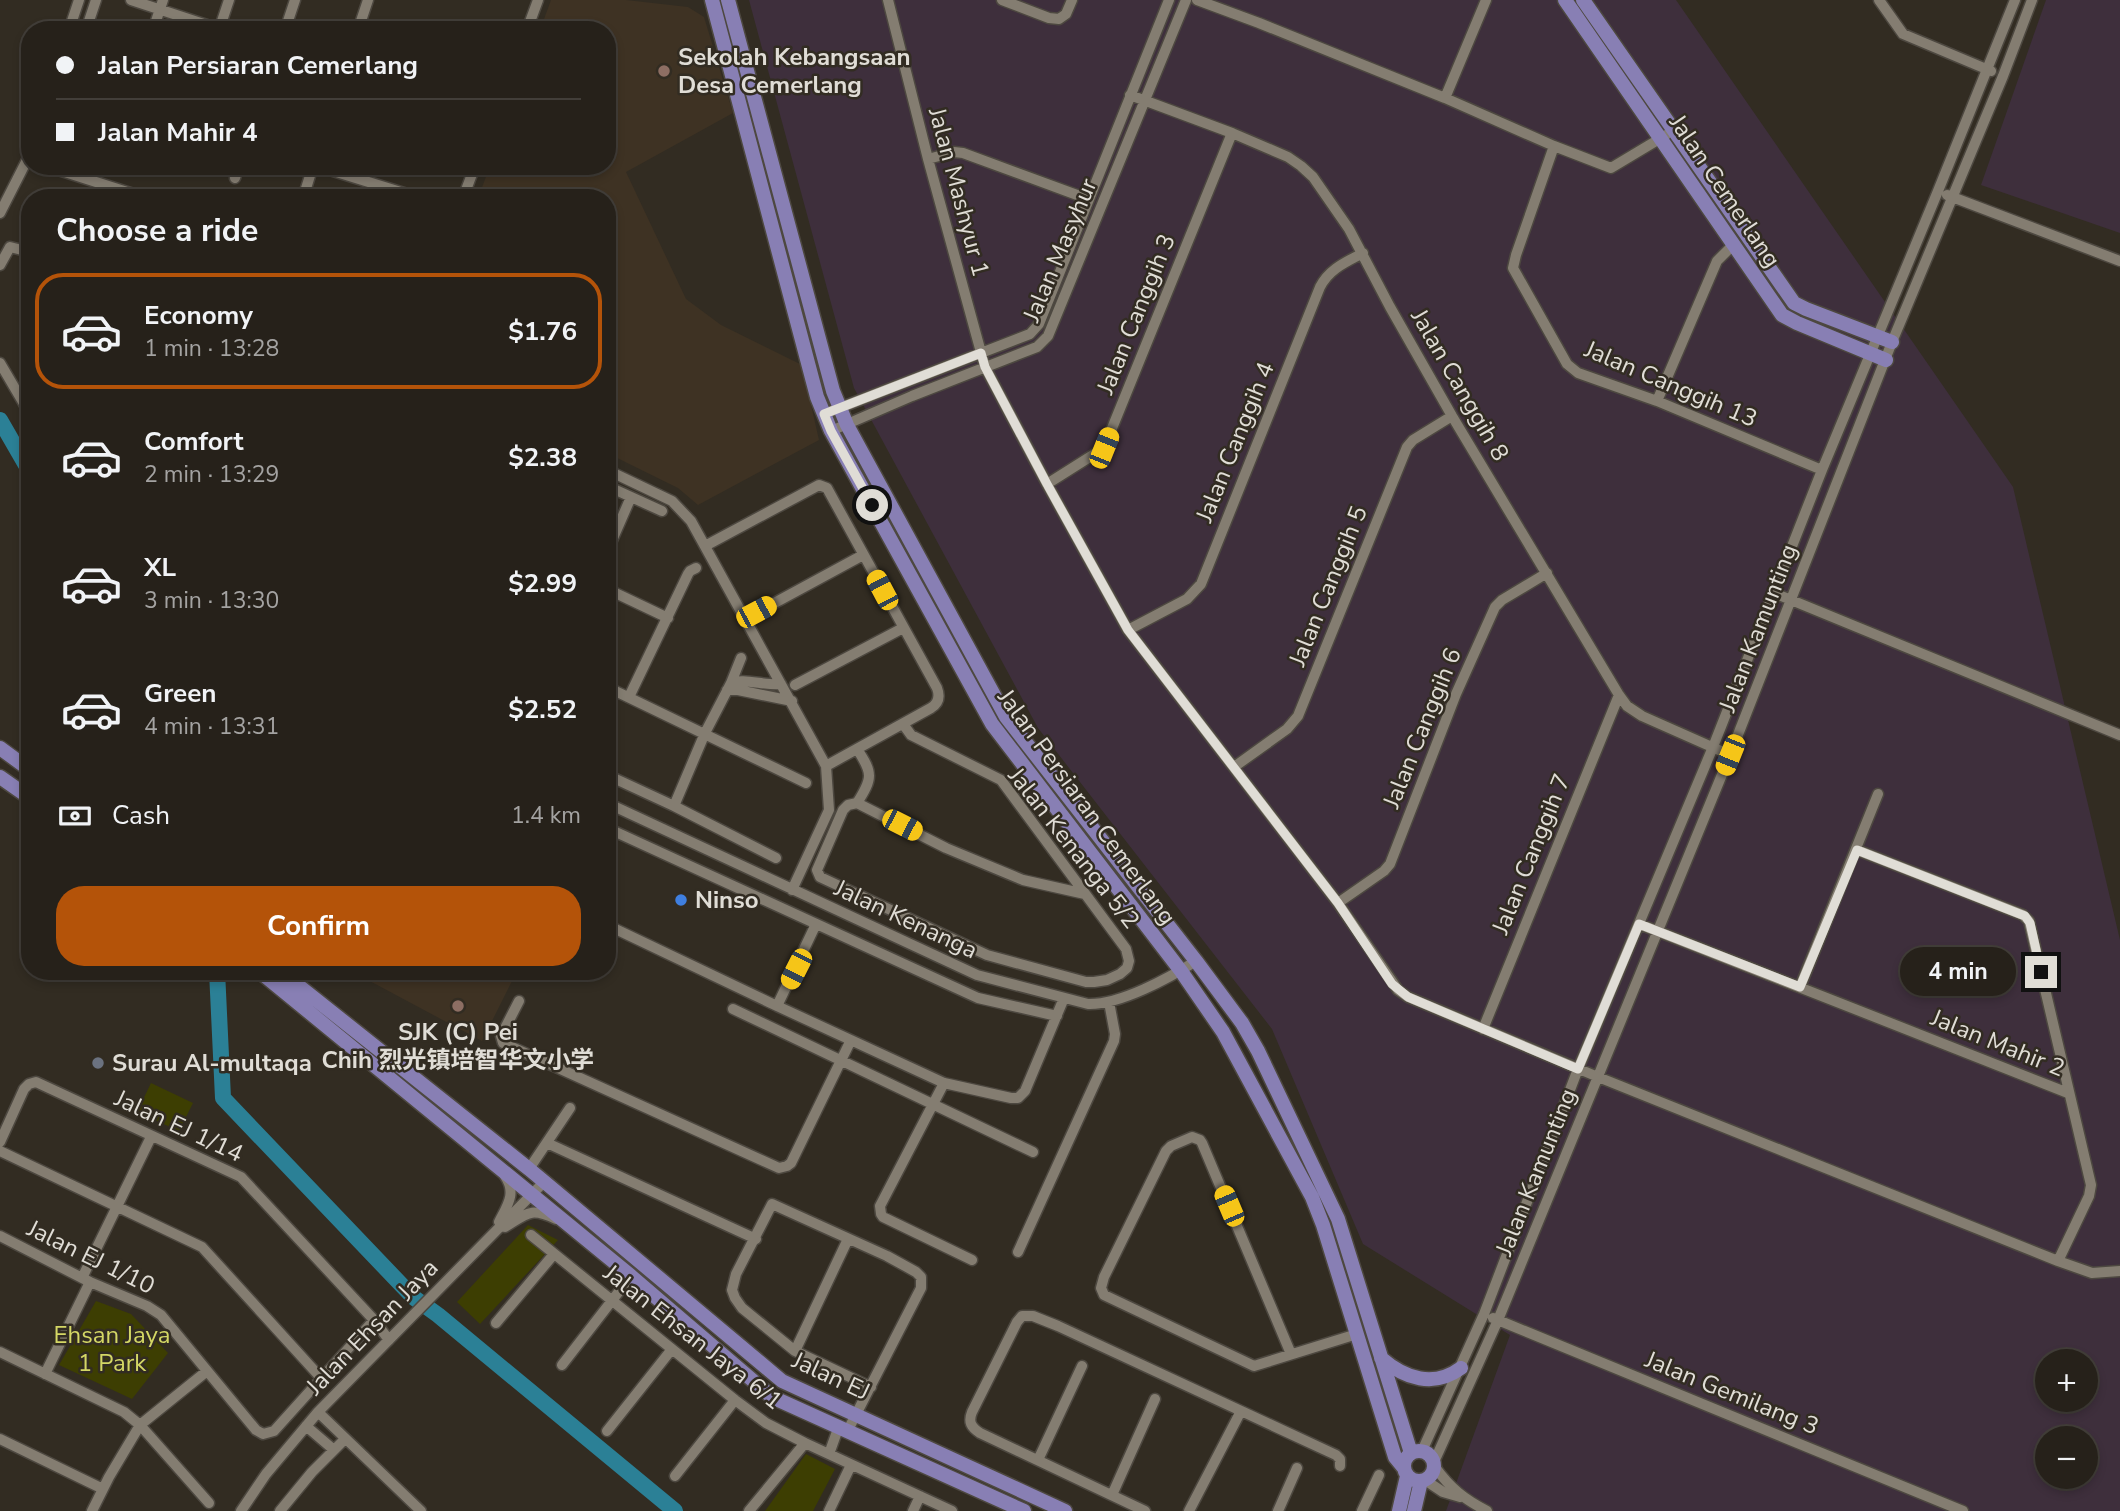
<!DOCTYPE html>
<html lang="en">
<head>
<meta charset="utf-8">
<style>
  :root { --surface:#26211a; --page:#322e27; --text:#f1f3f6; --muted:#a4a3a2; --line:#423e39; --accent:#b45309 }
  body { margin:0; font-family:"Nunito Sans","Noto Sans SC",sans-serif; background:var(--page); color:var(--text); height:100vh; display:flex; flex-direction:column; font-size:26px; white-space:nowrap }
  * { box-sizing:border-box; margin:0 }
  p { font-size:23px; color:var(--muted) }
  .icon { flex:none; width:38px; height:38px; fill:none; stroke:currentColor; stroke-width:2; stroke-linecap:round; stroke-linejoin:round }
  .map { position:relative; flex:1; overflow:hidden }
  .panel { position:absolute; left:21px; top:189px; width:595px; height:791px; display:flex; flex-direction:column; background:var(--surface); border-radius:28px; box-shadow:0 4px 10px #0003,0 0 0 2px var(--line) }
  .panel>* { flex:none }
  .banner { position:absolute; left:21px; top:21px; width:595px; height:154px; border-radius:28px; box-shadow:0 4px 10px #0003,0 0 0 2px var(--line); display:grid; align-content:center; height:154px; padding:0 35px; background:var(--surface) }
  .controls { position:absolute; left:2035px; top:1349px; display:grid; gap:14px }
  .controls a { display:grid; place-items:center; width:63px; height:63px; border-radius:50%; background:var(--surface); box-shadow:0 4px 10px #0003,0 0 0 2px var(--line); font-size:35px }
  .end { position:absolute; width:32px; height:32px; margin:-16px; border:9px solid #e0ddd6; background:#111; box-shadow:0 0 0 4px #111 }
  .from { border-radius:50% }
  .bubble { position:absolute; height:49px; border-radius:24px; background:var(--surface); box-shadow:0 4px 10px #0003,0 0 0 2px var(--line); font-size:23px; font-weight:700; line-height:49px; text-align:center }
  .car { position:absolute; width:21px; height:42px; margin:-21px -10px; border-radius:9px; box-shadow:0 0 5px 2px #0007; background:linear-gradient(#f5c518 24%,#345 0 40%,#f5c518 0 76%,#345 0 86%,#f5c518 0) }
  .banner b { display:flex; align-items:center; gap:24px; height:66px; font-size:26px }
  .banner b+b { border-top:2px solid var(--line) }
  .banner i { width:18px; height:18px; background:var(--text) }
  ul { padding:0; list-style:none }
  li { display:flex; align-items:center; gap:21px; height:116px; margin:0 14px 10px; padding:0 21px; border:4px solid transparent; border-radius:28px }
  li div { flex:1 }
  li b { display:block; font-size:26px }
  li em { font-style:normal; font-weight:700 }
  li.on { border-color:var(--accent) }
  li>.icon { width:63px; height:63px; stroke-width:1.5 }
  h2 { padding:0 35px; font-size:32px; line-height:84px }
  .pay { display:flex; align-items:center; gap:18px; height:77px; padding:0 35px; font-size:26px }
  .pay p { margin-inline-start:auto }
  .button { display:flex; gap:14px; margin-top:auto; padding:14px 35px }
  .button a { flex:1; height:80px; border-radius:28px; background:var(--accent); color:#fff; font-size:28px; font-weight:700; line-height:80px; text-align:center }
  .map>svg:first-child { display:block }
</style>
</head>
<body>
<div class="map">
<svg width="2120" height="1511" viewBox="0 0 2120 1511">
  <rect width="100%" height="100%" fill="#322c22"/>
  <path fill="#3e2f3c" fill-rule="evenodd" d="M749 0H1676L2013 487 2120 940V1511H1446L1510 1335 1363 1244 1272 1029 1038 728 854 388ZM2048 1362H2086V1400H2048ZM2048 1438H2086V1477H2048Z
    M2046 0H2120V233L1981 185Z"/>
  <path fill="#3e3223" d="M551 0H626L688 7 704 17 733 113 626 172 686 299 721 325 802 365 819 440 698 505 678 488 607 453V198H478L490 166H607V30H540Z
    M351 971H517L482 1041Z"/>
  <path fill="#3d3e02" d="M151 1083 193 1103 179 1131 137 1112Z
    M528 1225 558 1240 480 1324 457 1302Z
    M96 1301 131 1314 168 1353 132 1399 59 1365Z
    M806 1454 835 1469 813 1511H765Z"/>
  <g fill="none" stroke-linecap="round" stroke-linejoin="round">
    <path stroke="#2b8096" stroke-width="16" d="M0 420 30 472
      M217 971 223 1098 413 1297 438 1315 675 1511"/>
    <defs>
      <path id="minor" d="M131 0 222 30
        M888 0 928 159 985 367 1047 484 1128 630 1338 903 1398 990 1408 997 1598 1077 2058 1261 2092 1273 2120 1271
        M1002 0 1049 18 1059 19 1066 14 1072 0
        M1197 0 1259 23 1445 98 1554 146 1611 168 1666 135
        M1879 0 1903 34 1991 71
        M69 30 79 0
        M86 30 96 0
        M153 30 163 0
        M219 30 229 0
        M285 30 295 0
        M358 30 368 0
        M527 30 538 0
        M1130 95 1232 133 1288 157 1301 166 1313 177 1349 229 1390 307 1452 416 1619 695 1627 706 1642 716 1730 755
        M1445 98 1486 0
        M1554 146 1516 255 1513 268 1567 364 1578 373 1657 401 1822 470
        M928 159 954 152 963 153 1088 199
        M46 166 146 198
        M317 166 420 198
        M235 178 239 166
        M1947 195 2120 261
        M303 198 313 166
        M463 198 475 166
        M0 213 30 154
        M0 265 10 247 30 252
        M0 363 30 414
        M1657 401 1717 261 1734 244
        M824 414 1030 334 1039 324 1169 0
        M831 431 912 396 1037 347 1048 336 1186 0
        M607 470 672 501 691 521 826 766 829 810 792 890
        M1047 484 1104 448 1232 133
        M607 486 662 511
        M705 546 819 485 827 488 937 688C940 696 939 703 931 708L826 766
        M607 552 631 497
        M607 589 668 618
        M1774 593 2120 735
        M756 613 863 555
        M1128 630 1187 599 1201 584 1320 287C1329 269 1346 262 1363 253
        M731 683C743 678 766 686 781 684
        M795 685 903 628
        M607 687 806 783
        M727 690H738L792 701
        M629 697 688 574 690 571 696 568
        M857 749C873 773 873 778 857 803L848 805 843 810 817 870 820 877 987 955 1086 982H1094L1107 980 1120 974 1127 968 1129 961 1126 949 1001 780 911 735 903 724
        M1234 767 1287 729 1298 716 1407 447 1413 440 1452 416
        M607 775 674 806 776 858
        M607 803 977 975 1088 1004C1120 1005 1169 978 1196 961
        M857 803 946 848 1023 880 1085 894
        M674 806 705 733 731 683 741 658
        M607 828 978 998 1057 1016
        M1857 850 2023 915 2029 921 2091 1185 2089 1196 2058 1261
        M1338 903 1384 871 1390 864 1456 694 1495 607 1502 600 1547 573
        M816 924 777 1006 944 1083 1011 1098H1018L1025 1091 1064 998
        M1639 924 2068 1093
        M607 925 777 1006
        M1800 987 1878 794
        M519 1001 501 1036 503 1043 779 1168 787 1166 791 1163 851 1040
        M733 1009 1033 1152
        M1483 1029 1619 695
        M944 1083 880 1206 881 1214 883 1217 972 1260
        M0 1142 24 1089 29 1084 36 1082 241 1177 374 1320 389 1340
        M547 1143 756 1239
        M0 1151 202 1247 322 1379
        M529 1169 570 1108
        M499 1222C507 1206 517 1193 505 1176
        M505 1227C528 1213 530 1207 556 1219
        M531 1235 735 1400 766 1423 805 1443 952 1511
        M0 1236 90 1282 147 1306 161 1315 256 1430 263 1434 274 1431 374 1320
        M1018 1252 1114 1041 1115 1034 1109 1002
        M82 1278 151 1137
        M1493 1318 1963 1511
        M496 1323 554 1254
        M795 1351 848 1239
        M0 1352 124 1412 140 1425 209 1503
        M1291 1354 1202 1143 1200 1140 1192 1137 1171 1146 1166 1151 1104 1277 1101 1288 1104 1295 1254 1366 1357 1334
        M562 1365 631 1276
        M45 1374 90 1282
        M318 1412 421 1511
        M306 1426 334 1450
        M848 1430 921 1288V1277L916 1272 887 1256 772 1204 736 1274 732 1290 735 1298 742 1308 795 1351 871 1387
        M607 1431 672 1349
        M0 1439 103 1489
        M1422 1451 1484 1314 1578 1069 1713 747 1822 470 1938 191 2015 0
        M829 1454 839 1426
        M1038 1460 1082 1366
        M1434 1462 1498 1320 1730 755 1892 342 2003 76 2032 0
        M1435 1467C1450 1488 1464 1499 1487 1511
        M675 1476 735 1400
        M1425 1480 1443 1492 1460 1497
        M1112 1495 1155 1399
        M92 1511 109 1477 140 1425 207 1371
        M241 1511 266 1474 318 1412 544 1182
        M280 1511 312 1472 345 1439
        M749 1511 805 1443
        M829 1511 851 1465
        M913 1511 920 1496
        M1145 1511 980 1433C971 1427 968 1422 972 1412L1017 1322 1022 1316H1033L1058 1326 1336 1455 1340 1459V1466
        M1189 1511 1241 1411
        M1278 1511 1297 1468
        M1362 1511 1379 1475"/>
      <path id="major" d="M712 0 817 397 831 431 992 724 1181 971 1223 1032 1312 1197 1323 1225 1395 1457 1404 1468
        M728 0 833 391 847 425 1006 717 1196 961 1242 1023 1258 1051 1338 1219 1411 1453
        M1565 0 1782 315 1797 323 1886 360
        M1583 0 1794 303 1806 309 1892 342
        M0 748 30 770
        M0 777 30 798
        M259 971 631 1276 772 1397 1024 1511
        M280 971 529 1169 782 1381 1065 1511
        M1381 1358C1405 1379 1434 1388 1461 1368
        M1404 1466a15 15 0 1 1 30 0a15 15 0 1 1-30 0Z
        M1399 1511 1407 1476
        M1414 1511 1421 1481"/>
    </defs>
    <use href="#minor" stroke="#4d4840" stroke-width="13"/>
    <use href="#major" stroke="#4d4840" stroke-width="17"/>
    <use href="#minor" stroke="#847d71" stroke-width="10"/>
    <use href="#major" stroke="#887fb4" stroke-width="14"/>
  </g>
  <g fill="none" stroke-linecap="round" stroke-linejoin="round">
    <path stroke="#e0ddd6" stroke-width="9" d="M872 505 831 431 824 414 981 353 985 367 1047 484 1128 630 1338 903 1392 984 1408 997 1578 1069 1639 924 1800 987 1857 850 2025 916 2030 923 2041 972"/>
  </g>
  <g fill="#8d6e63" stroke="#322c22" stroke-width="2.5">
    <circle cx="664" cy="71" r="7"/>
    <circle cx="458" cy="1006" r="7"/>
  </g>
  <circle fill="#3f7fe0" stroke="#322c22" stroke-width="2.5" cx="681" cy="900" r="7"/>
  <circle fill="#6b7280" stroke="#322c22" stroke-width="2.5" cx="98" cy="1063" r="7"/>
  <g text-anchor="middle" stroke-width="5" stroke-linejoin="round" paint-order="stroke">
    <g font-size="24" font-weight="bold" fill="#e0ddd6" stroke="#322c22" text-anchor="start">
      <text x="678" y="65">Sekolah Kebangsaan<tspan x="678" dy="28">Desa Cemerlang</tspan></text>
      <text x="695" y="908">Ninso</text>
      <text x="458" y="1040" text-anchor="middle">SJK (C) Pei<tspan x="458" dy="28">Chih 烈光镇培智华文小学</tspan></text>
      <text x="112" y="1071">Surau Al-multaqa</text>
    </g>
    <g font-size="24" fill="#e0ddd6" stroke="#322c22">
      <text transform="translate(1725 191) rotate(56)" y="8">Jalan Cemerlang</text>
      <text transform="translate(959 192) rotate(75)" y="8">Jalan Mashyur 1</text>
      <text transform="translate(1060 250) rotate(-67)" y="8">Jalan Masyhur</text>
      <text transform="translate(1136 314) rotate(-68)" y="8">Jalan Canggih 3</text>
      <text transform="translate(1671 384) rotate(23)" y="8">Jalan Canggih 13</text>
      <text transform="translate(1460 385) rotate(60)" y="8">Jalan Canggih 8</text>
      <text transform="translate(1235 442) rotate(-68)" y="8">Jalan Canggih 4</text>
      <text transform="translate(1328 586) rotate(-68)" y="8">Jalan Canggih 5</text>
      <text transform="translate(1758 628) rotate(-69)" y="8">Jalan Kamunting</text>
      <text transform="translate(1422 728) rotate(-68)" y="8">Jalan Canggih 6</text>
      <text transform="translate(1087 807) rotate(54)" y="8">Jalan Persiaran Cemerlang</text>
      <text transform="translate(1074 848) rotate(52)" y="8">Jalan Kenanga 5/2</text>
      <text transform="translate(1531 854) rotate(-68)" y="8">Jalan Canggih 7</text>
      <text transform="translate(906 919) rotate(25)" y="8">Jalan Kenanga</text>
      <text transform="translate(1998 1043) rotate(22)" y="8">Jalan Mahir 2</text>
      <text transform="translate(179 1126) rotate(25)" y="8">Jalan EJ 1/14</text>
      <text transform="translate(1536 1172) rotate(-68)" y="8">Jalan Kamunting</text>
      <text transform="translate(91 1257) rotate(26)" y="8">Jalan EJ 1/10</text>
      <text transform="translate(372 1327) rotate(-46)" y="8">Jalan Ehsan Jaya</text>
      <text transform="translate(693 1337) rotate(38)" y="8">Jalan Ehsan Jaya 6/1</text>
      <text transform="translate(831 1376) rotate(25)" y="8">Jalan EJ</text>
      <text transform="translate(1732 1393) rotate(22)" y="8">Jalan Gemilang 3</text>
    </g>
    <g font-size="24" fill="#d4d765" stroke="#322c22">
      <text x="112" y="1343">Ehsan Jaya<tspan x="112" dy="28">1 Park</tspan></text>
    </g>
  </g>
</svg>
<div class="controls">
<a>+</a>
<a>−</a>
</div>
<i class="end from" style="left:872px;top:505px"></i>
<i class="end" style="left:2041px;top:972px"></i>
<div class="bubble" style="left:1900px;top:947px;width:116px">4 min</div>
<i class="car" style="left:1104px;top:448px;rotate:22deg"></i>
<i class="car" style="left:882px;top:590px;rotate:332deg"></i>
<i class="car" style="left:756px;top:612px;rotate:62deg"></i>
<i class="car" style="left:1730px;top:755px;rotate:202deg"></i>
<i class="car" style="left:902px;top:825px;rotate:117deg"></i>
<i class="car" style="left:796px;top:969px;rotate:207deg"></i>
<i class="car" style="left:1229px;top:1206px;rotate:337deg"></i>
<div class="banner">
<b><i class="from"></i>Jalan Persiaran Cemerlang</b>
<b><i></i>Jalan Mahir 4</b>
</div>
<section class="panel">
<h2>Choose a ride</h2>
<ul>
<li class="on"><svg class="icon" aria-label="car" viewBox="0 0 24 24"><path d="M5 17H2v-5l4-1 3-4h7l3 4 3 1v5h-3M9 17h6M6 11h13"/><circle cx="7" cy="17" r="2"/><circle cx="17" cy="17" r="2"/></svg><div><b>Economy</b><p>1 min · 13:28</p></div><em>$1.76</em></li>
<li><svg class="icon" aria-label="car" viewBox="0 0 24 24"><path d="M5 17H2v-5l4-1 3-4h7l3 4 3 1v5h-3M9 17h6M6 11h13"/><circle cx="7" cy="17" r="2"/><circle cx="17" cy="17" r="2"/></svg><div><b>Comfort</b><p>2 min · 13:29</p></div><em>$2.38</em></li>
<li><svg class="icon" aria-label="car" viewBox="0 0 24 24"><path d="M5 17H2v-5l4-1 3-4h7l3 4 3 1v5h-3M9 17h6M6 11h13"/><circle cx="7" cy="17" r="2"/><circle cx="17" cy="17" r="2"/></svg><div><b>XL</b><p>3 min · 13:30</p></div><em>$2.99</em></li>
<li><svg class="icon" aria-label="car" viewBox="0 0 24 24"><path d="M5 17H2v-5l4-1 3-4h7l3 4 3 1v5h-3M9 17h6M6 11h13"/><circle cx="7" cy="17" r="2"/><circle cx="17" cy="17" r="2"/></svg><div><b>Green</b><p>4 min · 13:31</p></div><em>$2.52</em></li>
</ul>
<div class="pay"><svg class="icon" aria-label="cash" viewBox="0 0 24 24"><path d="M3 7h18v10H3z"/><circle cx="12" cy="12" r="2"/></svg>Cash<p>1.4 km</p></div>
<div class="button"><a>Confirm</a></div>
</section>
</div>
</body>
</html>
